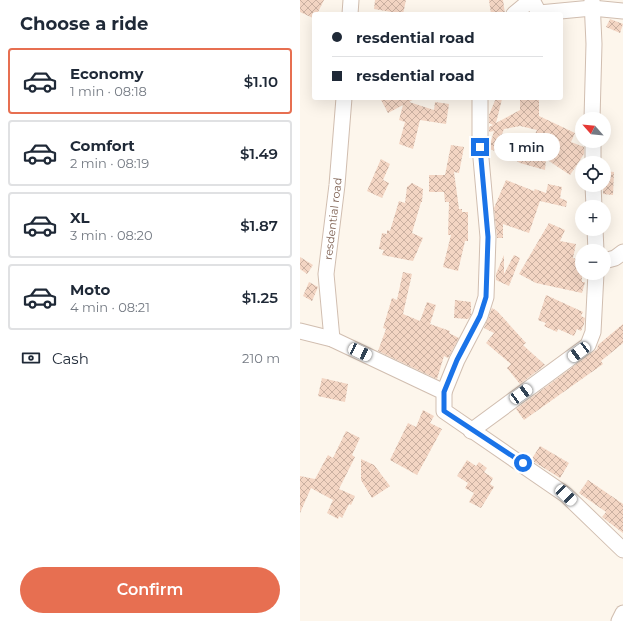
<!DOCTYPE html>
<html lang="en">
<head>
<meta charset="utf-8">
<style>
  :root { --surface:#fff; --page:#f6f6f7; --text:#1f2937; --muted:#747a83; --line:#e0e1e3; --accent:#e76f51 }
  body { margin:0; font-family:Montserrat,sans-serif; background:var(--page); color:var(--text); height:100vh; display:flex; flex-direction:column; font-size:15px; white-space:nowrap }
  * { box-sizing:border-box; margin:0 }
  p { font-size:13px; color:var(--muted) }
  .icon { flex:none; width:22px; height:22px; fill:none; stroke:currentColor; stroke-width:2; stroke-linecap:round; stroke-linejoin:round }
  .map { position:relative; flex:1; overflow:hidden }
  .side { display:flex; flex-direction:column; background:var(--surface); width:300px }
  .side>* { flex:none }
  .banner { position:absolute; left:12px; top:12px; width:251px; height:88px; border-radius:4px; box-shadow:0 4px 16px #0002; display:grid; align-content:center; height:88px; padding:0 20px; background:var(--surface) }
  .needle { width:26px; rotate:297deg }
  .controls { position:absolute; left:275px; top:112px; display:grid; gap:8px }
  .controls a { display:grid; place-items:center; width:36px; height:36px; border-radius:50%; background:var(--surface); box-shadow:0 4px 16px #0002; font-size:20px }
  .end { position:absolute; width:18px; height:18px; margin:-9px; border:5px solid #1a73e8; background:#fff; box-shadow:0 0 0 2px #fff }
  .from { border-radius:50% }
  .bubble { position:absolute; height:28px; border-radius:14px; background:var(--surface); box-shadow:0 4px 16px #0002; font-size:13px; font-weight:600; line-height:28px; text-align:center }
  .car { position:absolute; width:12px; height:24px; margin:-12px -6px; border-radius:5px; box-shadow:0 0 3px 1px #0007; background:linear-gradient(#fff 24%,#345 0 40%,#fff 0 76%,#345 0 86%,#fff 0) }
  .banner b { display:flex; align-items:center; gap:14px; height:38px; font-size:15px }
  .banner b+b { border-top:1px solid var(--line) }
  .banner i { width:10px; height:10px; background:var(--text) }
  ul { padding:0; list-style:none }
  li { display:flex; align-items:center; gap:12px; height:66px; margin:0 8px 6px; padding:0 12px; border:2px solid var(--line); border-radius:4px }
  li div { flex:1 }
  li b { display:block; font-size:15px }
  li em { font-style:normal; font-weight:600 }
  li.current { border-color:var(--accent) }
  li>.icon { width:36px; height:36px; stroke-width:1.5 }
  h2 { padding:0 20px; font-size:18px; line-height:48px }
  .pay { display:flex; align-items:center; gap:10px; height:44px; padding:0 20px; font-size:15px }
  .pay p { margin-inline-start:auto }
  .primary-button { display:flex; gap:8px; margin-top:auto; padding:8px 20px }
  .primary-button a { flex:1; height:46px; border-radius:24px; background:var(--accent); color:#fff; font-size:16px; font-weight:600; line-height:46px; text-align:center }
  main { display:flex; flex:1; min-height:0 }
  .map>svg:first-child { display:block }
</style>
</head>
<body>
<main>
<section class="side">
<h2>Choose a ride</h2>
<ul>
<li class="current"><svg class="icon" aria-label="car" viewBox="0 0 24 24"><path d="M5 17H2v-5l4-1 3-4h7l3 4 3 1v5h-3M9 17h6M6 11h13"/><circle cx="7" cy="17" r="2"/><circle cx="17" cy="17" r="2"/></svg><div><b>Economy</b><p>1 min · 08:18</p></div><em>$1.10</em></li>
<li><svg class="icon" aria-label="car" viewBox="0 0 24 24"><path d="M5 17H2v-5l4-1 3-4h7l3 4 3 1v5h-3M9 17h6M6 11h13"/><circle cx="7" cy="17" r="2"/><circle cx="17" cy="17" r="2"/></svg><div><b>Comfort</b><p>2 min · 08:19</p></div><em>$1.49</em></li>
<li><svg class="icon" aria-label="car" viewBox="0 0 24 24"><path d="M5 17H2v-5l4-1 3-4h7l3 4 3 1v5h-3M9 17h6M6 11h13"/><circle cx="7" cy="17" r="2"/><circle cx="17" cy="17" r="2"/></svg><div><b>XL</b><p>3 min · 08:20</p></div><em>$1.87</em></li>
<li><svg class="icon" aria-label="car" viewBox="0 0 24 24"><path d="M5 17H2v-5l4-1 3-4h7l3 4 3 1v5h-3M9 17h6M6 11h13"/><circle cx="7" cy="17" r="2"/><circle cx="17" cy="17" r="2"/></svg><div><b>Moto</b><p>4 min · 08:21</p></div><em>$1.25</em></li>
</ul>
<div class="pay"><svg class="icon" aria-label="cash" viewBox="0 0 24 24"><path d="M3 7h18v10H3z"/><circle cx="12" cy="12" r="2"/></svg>Cash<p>210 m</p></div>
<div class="primary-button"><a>Confirm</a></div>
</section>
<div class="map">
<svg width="323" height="621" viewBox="0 0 323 621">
  <defs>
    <pattern id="building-cross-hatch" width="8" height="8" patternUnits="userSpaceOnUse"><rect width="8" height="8" fill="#f3d5c3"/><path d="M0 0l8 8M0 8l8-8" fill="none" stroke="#cab0a1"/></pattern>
  </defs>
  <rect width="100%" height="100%" fill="#fdf6ec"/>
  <path fill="url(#building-cross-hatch)" fill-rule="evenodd" d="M0 0H24L17 14H14L13 18 0 12Z
    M75 0H106L103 14 74 9Z
    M189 0H203L205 14H191Z
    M310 19 323 24 320 33 306 27Z
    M80 98H116L109 102 134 110 135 102 149 104 146 124 120 120 113 149 99 144 105 122 99 120 103 105 88 113Z
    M196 98 202 99 196 123 220 110V98H239V116L275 133 271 142 284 147V154L270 175 246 159 245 170 220 163 207 155 189 149 194 131 189 132V127L193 125 189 123V115ZM220 126 237 130 225 155 199 142 204 129Z
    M151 145 164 147 159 173 154 172 159 209H162V212H168V241H165L158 271 143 267 151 235H148L149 202H145L144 192H129V175H145Z
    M81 159 90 164 83 180 89 183 82 198 67 191Z
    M304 171 314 172 313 195 303 194Z
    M206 180 234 191 235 189 246 193 248 184 262 187 260 198 267 201 266 207 240 201 229 233 203 224V238H197L194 208Z
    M112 183 123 189 122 202H121L112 233 123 238 113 261 82 255 84 250 79 249 82 233 87 234V230L90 231 99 201 105 203 107 187Z
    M249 223 265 230 260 241 276 244 273 258 282 260V282H285L282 293 236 283 219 274Z
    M204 255V274L214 255 220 258 209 286 196 280V274Z
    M0 257 13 265 7 274 0 269Z
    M103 272 112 274 103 314 120 321 127 302 136 305 130 324 150 331 149 333 159 338 148 358 144 356 137 379 78 351 86 329 83 328 92 298 97 300Z
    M9 282 18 287 12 301 3 296Z
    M246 295 283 312 281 316 285 318 284 324 281 331 277 329 274 336 258 329 257 332 244 326 246 323 238 320Z
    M155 300 171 302V315L168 319 154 318Z
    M192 308 197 311 226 343 223 345 245 365 220 384 207 368 211 364 186 343 194 333 184 328Z
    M323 324V343L301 361 303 364 224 420 216 409 293 352 297 349 298 345Z
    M22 378 48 384 45 402 18 396Z
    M123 410 134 416 130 423 142 429 117 475 90 460 108 423 116 427Z
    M46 431 60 438 52 455 55 457 39 489 55 496 51 505 49 504 42 518 39 516 38 519 27 513 33 500 11 488 0 513V476L15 479 28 455 33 458Z
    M240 446 269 463 260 478 231 460Z
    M61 459 74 465 90 486 72 498 61 480Z
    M167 460 176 466 179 462 187 468 184 472 193 478 190 484 194 487 181 508 169 502 174 493 165 488 168 483 157 476Z
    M288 480 323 504V533L302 517 306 512 279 493Z"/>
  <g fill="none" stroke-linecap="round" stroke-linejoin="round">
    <defs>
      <g id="minor">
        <path d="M232 0 239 13 292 8 323 11"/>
        <path d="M292 0 294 44 292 119"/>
        <path d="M50 14 51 0"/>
        <path d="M214 14 231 0"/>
        <path d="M293 141V163"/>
        <path d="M293 185 294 207"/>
        <path d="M295 229 296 251"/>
        <path d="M304 261 315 258 323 252"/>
        <path d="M0 331 32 339 144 392V411L266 495 323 550"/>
        <path id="s1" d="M32 339 26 274 37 185 44 98"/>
        <path d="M144 392 157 360 180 316 186 297 188 237 180 147V98"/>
        <path d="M171 431 288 345 293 332 296 273"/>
        <path d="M319 621 323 613"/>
      </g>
    </defs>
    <use href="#minor" stroke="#d1beb0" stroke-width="17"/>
    <use href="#minor" stroke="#fff" stroke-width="15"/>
  </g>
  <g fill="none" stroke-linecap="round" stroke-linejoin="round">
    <path stroke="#1a73e8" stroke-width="5" d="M180 147 188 237 186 297 180 316 157 360 144 392V411L223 463"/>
  </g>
  <g text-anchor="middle" stroke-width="3" stroke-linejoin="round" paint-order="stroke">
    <g font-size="11" fill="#7a5c4d" stroke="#fffaf3">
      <text dy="4" stroke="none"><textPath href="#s1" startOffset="121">resdential road</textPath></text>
    </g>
  </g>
</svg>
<div class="controls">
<a><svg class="needle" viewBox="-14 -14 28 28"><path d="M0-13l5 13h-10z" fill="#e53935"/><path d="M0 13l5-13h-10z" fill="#747a83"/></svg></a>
<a><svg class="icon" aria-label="locate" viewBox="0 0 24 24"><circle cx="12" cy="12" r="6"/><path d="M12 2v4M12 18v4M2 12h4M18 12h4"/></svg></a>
<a>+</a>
<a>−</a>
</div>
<i class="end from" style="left:223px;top:463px"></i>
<i class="end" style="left:180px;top:147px"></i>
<div class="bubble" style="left:194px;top:133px;width:66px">1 min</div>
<i class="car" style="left:60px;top:352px;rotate:115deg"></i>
<i class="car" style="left:279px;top:352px;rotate:233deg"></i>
<i class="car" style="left:221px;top:394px;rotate:54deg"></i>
<i class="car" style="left:266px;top:495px;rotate:134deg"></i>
<div class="banner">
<b><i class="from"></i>resdential road</b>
<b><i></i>resdential road</b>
</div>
</div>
</main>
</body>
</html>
